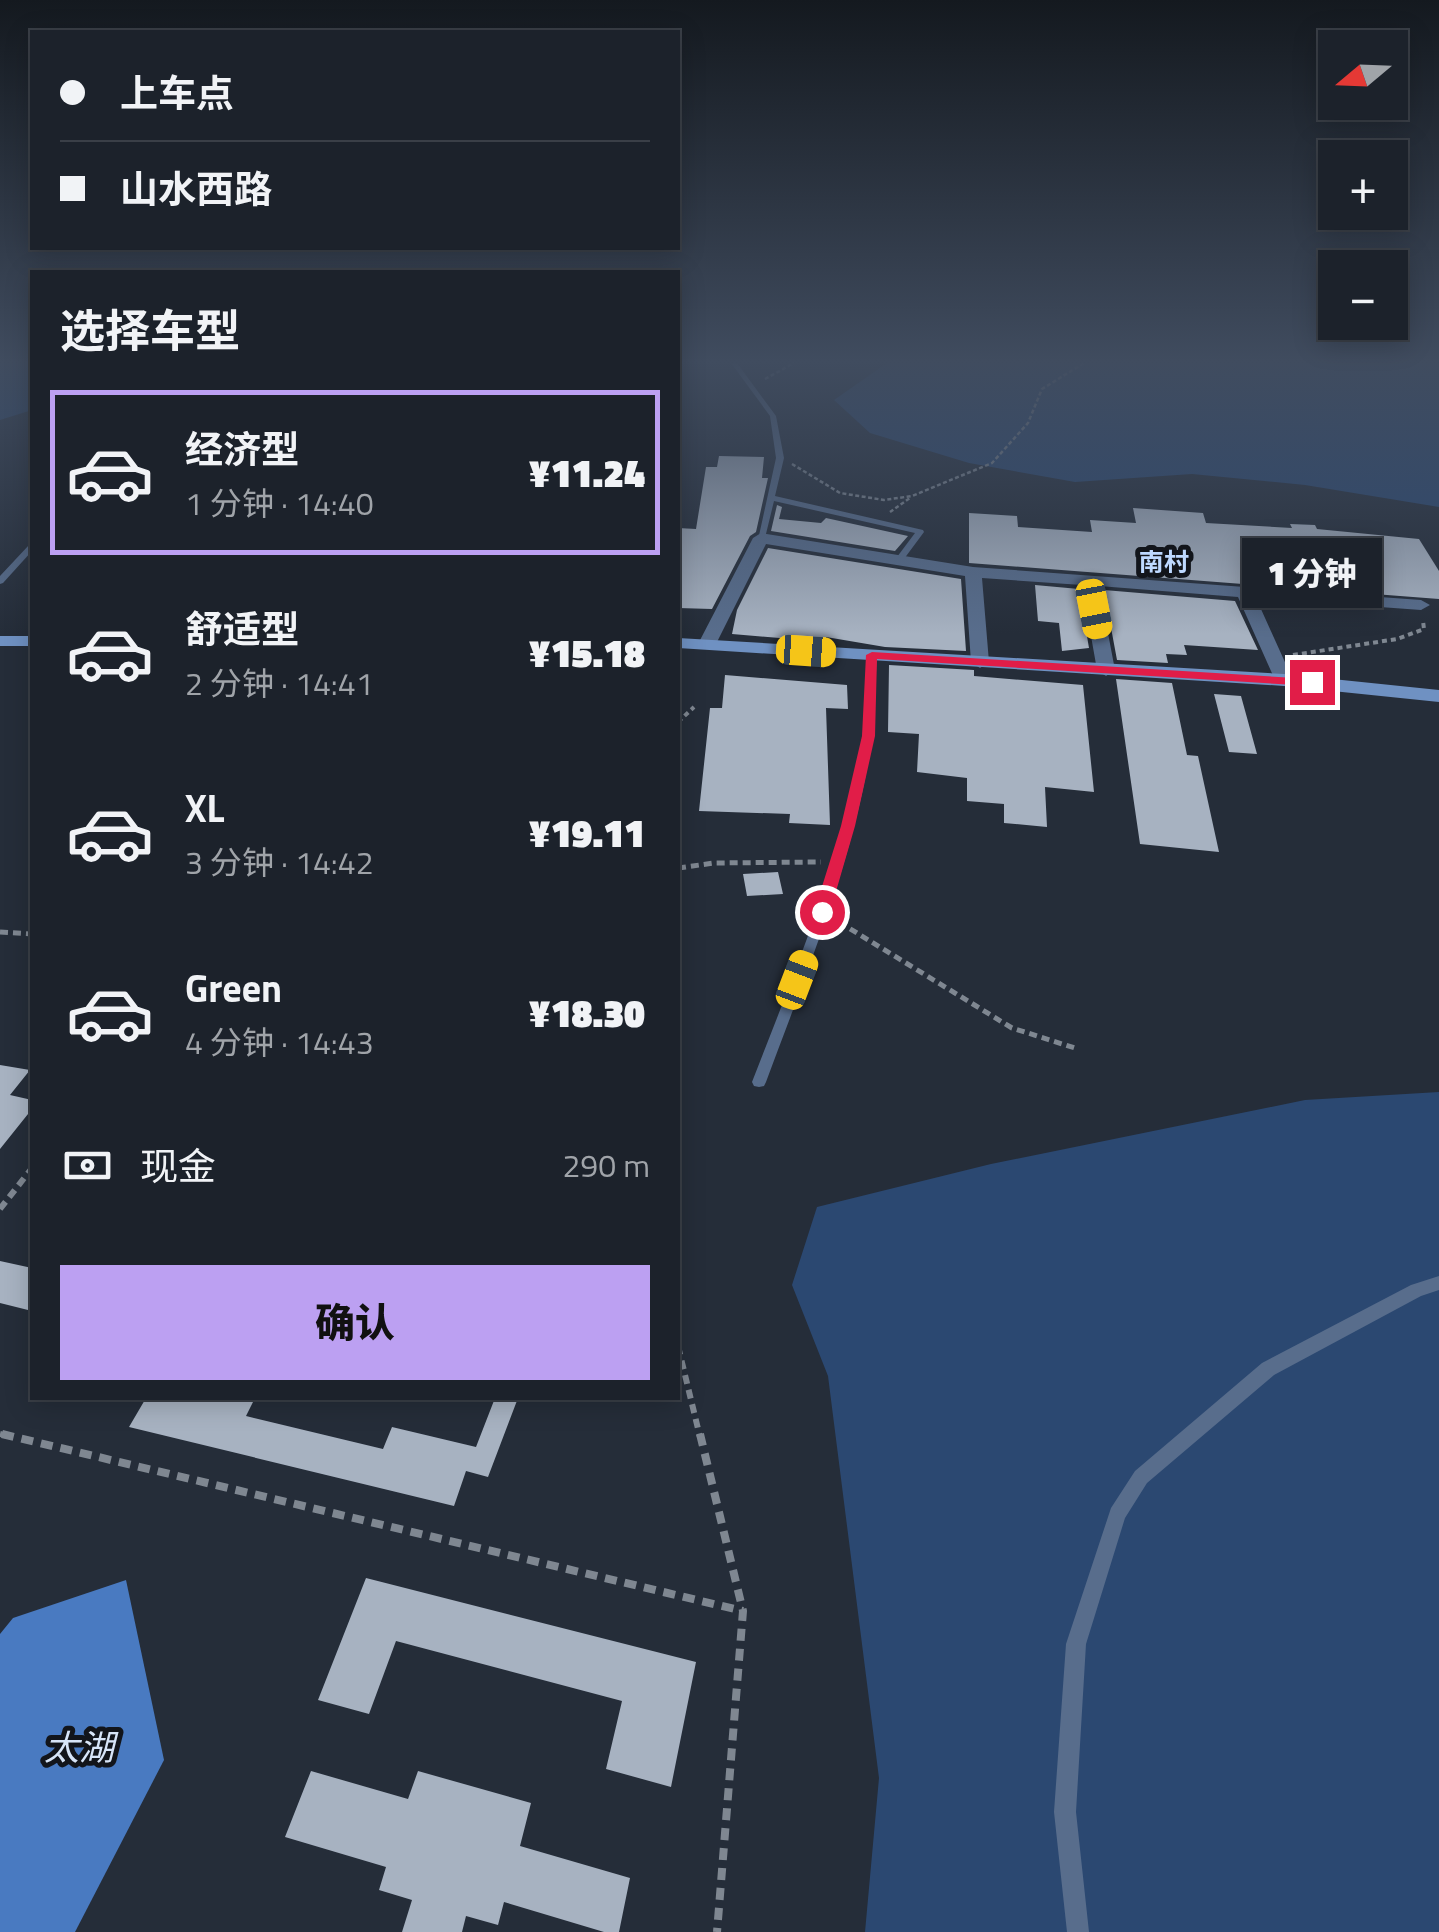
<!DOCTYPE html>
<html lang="zh">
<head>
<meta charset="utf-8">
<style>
  :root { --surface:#1c222b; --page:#252a33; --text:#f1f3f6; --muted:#a0a4a9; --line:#3a3f47; --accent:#bca0f2 }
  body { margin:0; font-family:"Titillium Web","Noto Sans SC",sans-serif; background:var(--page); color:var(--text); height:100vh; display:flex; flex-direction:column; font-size:38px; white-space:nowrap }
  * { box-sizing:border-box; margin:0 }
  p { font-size:32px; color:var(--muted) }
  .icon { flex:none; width:55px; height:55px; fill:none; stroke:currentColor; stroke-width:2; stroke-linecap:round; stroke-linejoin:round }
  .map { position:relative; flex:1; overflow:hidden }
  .sheet { position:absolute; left:30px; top:270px; width:650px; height:1130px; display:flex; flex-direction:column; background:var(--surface); border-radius:0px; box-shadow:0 5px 25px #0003,0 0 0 2px var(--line) }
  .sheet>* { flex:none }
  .guide { position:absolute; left:30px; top:30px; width:650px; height:220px; border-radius:0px; box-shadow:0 5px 25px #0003,0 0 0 2px var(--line); display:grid; align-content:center; height:220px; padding:0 30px; background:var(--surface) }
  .needle { width:65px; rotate:251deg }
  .tools { position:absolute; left:1318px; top:30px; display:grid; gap:20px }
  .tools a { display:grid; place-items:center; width:90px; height:90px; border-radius:0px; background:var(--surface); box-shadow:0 5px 25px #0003,0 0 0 2px var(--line); font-size:50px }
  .end { position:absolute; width:45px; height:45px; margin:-22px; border:12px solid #e11d48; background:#fff; box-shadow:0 0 0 5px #fff }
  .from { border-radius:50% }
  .bubble { position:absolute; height:70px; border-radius:0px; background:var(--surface); box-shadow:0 5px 25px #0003,0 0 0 2px var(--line); font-size:32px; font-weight:800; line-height:70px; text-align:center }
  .car { position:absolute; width:30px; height:60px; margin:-30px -15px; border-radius:12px; box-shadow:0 0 8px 2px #0007; background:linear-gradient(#f5c518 24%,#345 0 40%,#f5c518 0 76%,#345 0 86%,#f5c518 0) }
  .guide b { display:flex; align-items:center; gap:35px; height:95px; font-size:38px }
  .guide b+b { border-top:2px solid var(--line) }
  .guide i { width:25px; height:25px; background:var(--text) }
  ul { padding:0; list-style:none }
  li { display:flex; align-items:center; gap:30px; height:165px; margin:0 20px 15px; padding:0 10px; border:5px solid transparent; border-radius:0px }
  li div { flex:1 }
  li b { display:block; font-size:38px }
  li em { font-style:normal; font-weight:800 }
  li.current { border-color:var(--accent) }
  li>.icon { width:90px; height:90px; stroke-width:1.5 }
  h2 { padding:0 30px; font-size:45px; line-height:120px }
  .pay { display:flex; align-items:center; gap:25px; height:110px; padding:0 30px; font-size:38px }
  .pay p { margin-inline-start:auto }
  .action { display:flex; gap:20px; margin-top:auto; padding:20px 30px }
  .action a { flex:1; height:115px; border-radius:0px; background:var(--accent); color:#111; font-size:40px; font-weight:800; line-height:115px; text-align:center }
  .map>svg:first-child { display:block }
</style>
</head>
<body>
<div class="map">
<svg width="1439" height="1932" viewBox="0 0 1439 1932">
  <rect width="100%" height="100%" fill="#252d39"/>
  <path fill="#2b4871" d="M0 363H32V410L0 420Z
    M887 363H1439V507L1305 485 1192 474 1075 482 969 463 870 433 834 400Z
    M1439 1092V1932H865L879 1778 828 1376 792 1285 817 1207 991 1164 1305 1100Z"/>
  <path fill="#497ac1" d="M126 1580 164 1760 75 1932H0V1634L13 1618Z"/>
  <path fill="#a7b2c1" d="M719 456 764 457 762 478H768L756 532 750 536 712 609 678 608V528L696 529 706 467H717Z
    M777 505 782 507 779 519 821 523 826 518 908 536 895 551 771 531Z
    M1133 508 1203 513 1206 523 1292 528 1290 524 1315 525 1317 529 1419 539 1439 571V599L969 563V513L1017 516 1018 527 1092 532 1090 520 1136 523Z
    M768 548 961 579 966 651 885 647 826 637V642L732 634 737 610Z
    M1035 585 1079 589 1089 648 1062 651 1059 623 1038 621Z
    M1104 590 1235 601 1258 650 1184 645 1187 655 1166 654 1168 663 1117 660Z
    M889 665 974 670V676L1083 685 1094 792 1045 787 1047 827 1004 823V804L967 801V778L917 772 919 734 888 732Z
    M725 675 847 685 848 709 826 708 830 825 789 823 790 814 699 811 710 708H722Z
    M1116 679 1172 683 1187 755 1198 756 1219 852 1140 844Z
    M1214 694 1241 696 1257 754 1229 752Z
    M778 872 783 894 747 896 743 874Z
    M0 1065 30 1070 10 1095 32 1100V1109L0 1149Z
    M0 1261 32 1268V1311L0 1303Z
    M146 1398H255L246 1416 383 1449 392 1427 476 1447 495 1398H518L488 1477 466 1471 454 1506 129 1427Z
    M366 1578 696 1662 671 1787 606 1769 622 1701 396 1641 369 1714 318 1700Z
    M311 1771 408 1799 418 1771 531 1803 520 1846 630 1878 619 1932H604L504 1902 498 1925 466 1916 462 1932H402L412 1900 379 1890 386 1867 285 1837Z"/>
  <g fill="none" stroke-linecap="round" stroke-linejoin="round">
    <path stroke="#7f8791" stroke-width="2.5" stroke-dasharray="4 2.5" stroke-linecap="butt" d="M765 379 794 363
      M792 464 840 493 884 500 912 496 992 463 1028 423 1042 389 1084 363
      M890 512 910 498"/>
    <path stroke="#7f8791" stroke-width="4" stroke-dasharray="5 4" stroke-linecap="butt" d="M1293 655 1397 639 1424 629 1423 621
      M678 722 694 707"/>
    <path stroke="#7f8791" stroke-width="5" stroke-dasharray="8 5" stroke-linecap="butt" d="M678 868 714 863 821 862
      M839 922 1012 1028 1078 1049
      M0 932 32 934"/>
    <path stroke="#7f8791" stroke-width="6" stroke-dasharray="9 6" stroke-linecap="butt" d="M0 1209 32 1168
      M678 1346 700 1437
      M0 1434 12 1437"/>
    <path stroke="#7f8791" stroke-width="8" stroke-dasharray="12 8" stroke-linecap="butt" d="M2 1434 743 1611
      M700 1434 743 1611 717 1932"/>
    <path fill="#586d8c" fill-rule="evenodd" d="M731 363H737L776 416 784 458 775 496 923 530 924 532 901 563 894 561 915 533 774 501 765 538 758 540 776 458 770 416Z
      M29 545H32V551L3 583 0 584V576Z
      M872 652 877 655C875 680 876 706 873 731 858 849 807 971 766 1082L764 1086 759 1087 754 1086 752 1082C795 971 846 850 863 732 867 706 866 680 867 655Z
      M1439 1276V1290L1421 1296 1274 1375 1147 1483 1125 1518 1086 1644 1076 1812 1089 1932H1067L1054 1812 1066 1644 1111 1508 1135 1471 1262 1363 1411 1285Z"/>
    <path fill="#586d8c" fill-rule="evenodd" d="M761 533 973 567 1421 600 1430 605 1421 610 1256 598 1293 680 1284 686 1275 680 1238 597 1099 586 1115 670 1106 676 1097 670 1082 585 982 578 989 662 980 668 971 662 965 576 766 544 716 644 713 648H701L698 644 753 538Z"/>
    <path fill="#6f91c2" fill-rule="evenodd" d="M0 636H32V646H0Z
      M678 638 1284 674 1439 690V702L1284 686 678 648Z"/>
  </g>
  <linearGradient id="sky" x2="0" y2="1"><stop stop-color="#14191f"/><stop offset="0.57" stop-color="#404c5f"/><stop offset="1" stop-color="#404c5f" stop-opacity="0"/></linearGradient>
  <rect width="1439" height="634" fill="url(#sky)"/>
  <path fill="#e11d48" d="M872 652 1312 679 1319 682 1312 686 877 659 875 736 855 826 830 912 822 917 814 912 841 826 862 736 866 655Z"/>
  <g text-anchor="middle" stroke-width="10" stroke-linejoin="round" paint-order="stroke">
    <g font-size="25" font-weight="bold" fill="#bed9ff" stroke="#12151b">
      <text x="1164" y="571">南村</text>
    </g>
    <g font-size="35" font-style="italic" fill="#d7e5f8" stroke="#12151b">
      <text x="79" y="1760">太湖</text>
    </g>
  </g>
</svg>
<div class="tools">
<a><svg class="needle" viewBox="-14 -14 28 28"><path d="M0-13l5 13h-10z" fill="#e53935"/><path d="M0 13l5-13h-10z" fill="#a0a4a9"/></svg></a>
<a>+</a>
<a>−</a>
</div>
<i class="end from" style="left:822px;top:912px"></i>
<i class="end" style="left:1312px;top:682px"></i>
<div class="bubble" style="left:1242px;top:538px;width:140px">1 分钟</div>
<i class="car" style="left:1094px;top:609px;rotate:169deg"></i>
<i class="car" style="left:806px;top:651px;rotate:94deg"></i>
<i class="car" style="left:797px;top:980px;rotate:21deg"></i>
<div class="guide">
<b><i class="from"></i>上车点</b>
<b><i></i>山水西路</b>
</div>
<section class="sheet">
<h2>选择车型</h2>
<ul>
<li class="current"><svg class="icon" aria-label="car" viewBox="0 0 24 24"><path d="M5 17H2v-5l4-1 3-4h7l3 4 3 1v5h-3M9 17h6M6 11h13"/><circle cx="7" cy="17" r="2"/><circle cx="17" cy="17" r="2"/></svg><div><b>经济型</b><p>1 分钟 · 14:40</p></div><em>¥11.24</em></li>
<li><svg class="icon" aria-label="car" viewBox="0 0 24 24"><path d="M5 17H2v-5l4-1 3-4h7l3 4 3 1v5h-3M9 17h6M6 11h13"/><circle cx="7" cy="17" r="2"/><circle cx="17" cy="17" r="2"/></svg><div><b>舒适型</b><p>2 分钟 · 14:41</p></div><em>¥15.18</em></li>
<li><svg class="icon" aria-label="car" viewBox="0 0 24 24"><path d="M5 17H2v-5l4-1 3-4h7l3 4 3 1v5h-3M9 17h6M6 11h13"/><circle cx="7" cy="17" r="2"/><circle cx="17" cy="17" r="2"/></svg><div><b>XL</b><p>3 分钟 · 14:42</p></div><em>¥19.11</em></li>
<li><svg class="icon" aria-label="car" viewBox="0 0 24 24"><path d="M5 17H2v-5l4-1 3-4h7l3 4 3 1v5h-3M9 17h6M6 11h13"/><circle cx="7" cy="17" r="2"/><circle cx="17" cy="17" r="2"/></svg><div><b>Green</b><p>4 分钟 · 14:43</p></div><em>¥18.30</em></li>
</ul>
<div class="pay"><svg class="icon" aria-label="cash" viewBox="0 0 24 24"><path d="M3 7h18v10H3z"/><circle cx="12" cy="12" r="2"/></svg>现金<p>290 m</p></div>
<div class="action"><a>确认</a></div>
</section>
</div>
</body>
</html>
